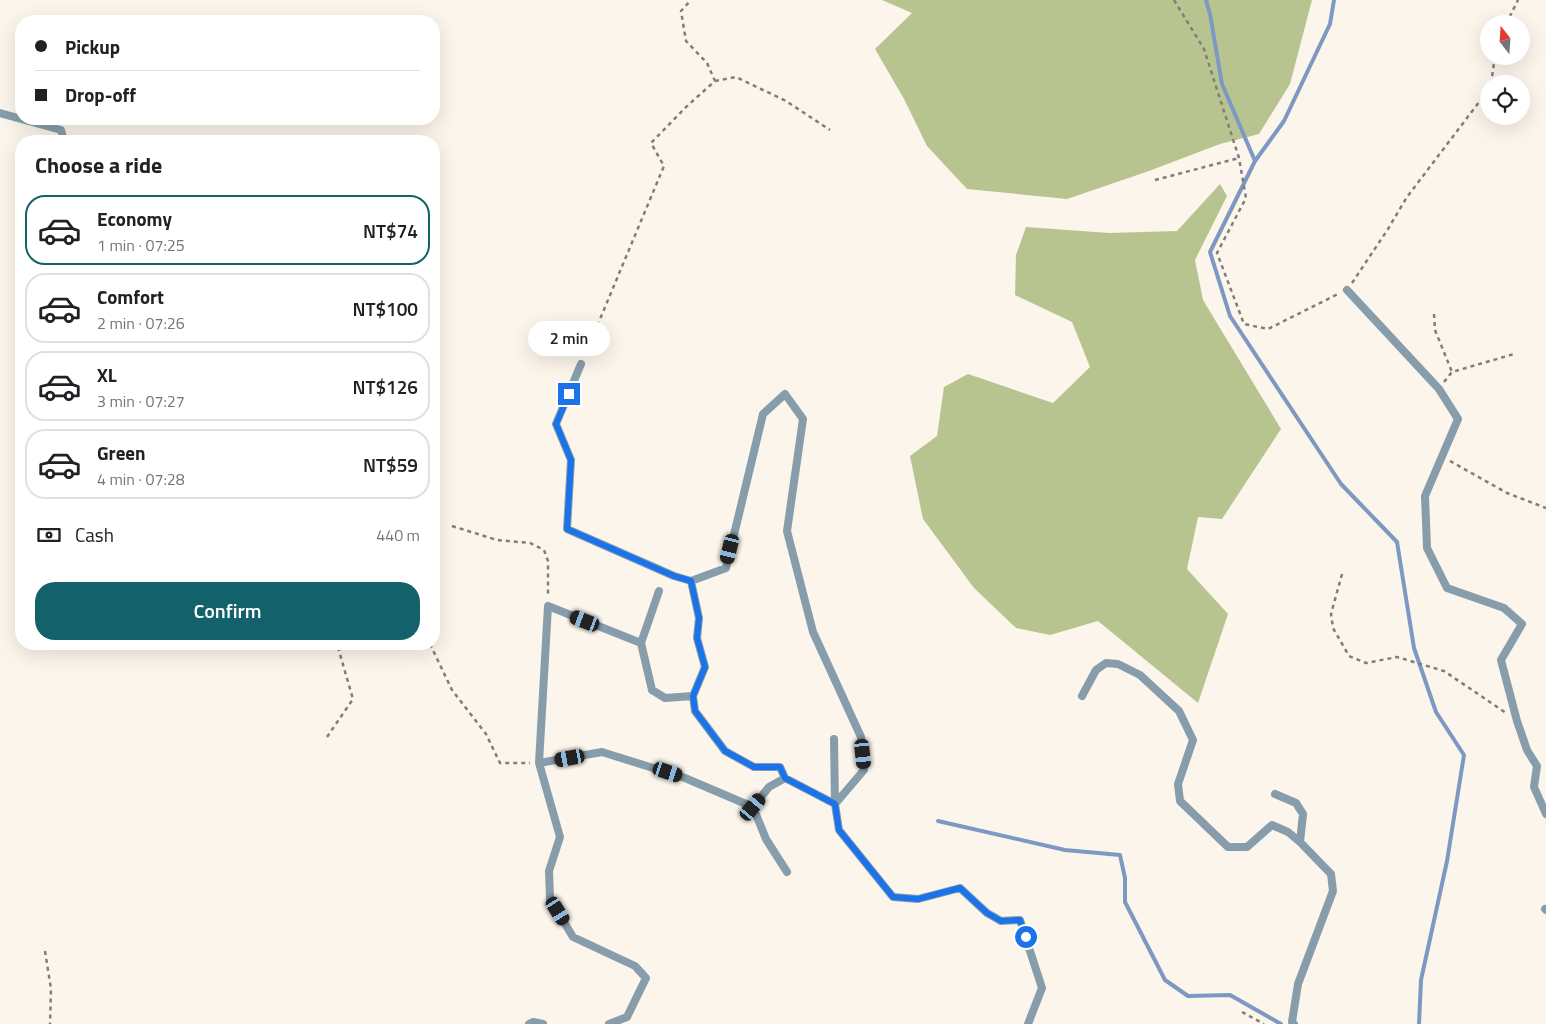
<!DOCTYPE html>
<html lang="en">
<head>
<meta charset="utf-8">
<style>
  :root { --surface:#fff; --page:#f6f6f6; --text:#202124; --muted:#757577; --line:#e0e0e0; --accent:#13616b }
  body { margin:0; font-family:"Titillium Web",sans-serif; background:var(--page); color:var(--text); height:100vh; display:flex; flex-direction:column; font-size:19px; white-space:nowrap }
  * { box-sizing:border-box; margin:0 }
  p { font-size:16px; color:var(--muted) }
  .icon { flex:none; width:28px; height:28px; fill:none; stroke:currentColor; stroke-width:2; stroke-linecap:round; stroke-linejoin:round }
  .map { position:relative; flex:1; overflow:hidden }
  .panel { position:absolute; left:15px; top:135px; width:425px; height:515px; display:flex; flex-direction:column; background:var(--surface); border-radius:20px; box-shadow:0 5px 20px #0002 }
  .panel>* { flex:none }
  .top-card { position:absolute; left:15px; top:15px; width:425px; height:110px; border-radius:20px; box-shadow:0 5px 20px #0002; display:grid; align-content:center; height:110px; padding:0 20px; background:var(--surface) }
  .needle { width:32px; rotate:343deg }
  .buttons { position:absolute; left:1480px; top:15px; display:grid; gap:10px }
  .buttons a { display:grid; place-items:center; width:50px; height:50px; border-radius:50%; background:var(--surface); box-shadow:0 5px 20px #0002; font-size:25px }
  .end { position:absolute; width:22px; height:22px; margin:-11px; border:6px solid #1a73e8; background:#fff; box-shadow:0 0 0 2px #fff }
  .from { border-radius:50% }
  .bubble { position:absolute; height:35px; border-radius:18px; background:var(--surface); box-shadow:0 5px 20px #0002; font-size:16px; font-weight:600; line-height:35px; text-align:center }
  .car { position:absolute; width:15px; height:30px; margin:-15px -8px; border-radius:6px; box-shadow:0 0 4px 1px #0007; background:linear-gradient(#222 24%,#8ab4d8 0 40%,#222 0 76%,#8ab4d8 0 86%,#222 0) }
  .top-card b { display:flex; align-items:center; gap:18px; height:48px; font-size:19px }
  .top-card b+b { border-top:1px solid var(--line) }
  .top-card i { width:12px; height:12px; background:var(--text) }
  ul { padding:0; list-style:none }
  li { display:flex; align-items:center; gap:15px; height:70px; margin:0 10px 8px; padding:0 10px; border:2px solid var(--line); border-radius:20px }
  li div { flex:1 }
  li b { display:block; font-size:19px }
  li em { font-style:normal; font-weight:600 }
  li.active { border-color:var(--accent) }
  li>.icon { width:45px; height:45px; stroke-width:1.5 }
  h2 { padding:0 20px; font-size:22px; line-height:60px }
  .pay { display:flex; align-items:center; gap:12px; height:55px; padding:0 20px; font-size:19px }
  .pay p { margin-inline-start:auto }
  .primary-button { display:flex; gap:10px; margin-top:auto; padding:10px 20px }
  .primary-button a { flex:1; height:58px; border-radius:20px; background:var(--accent); color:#fff; font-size:20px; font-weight:600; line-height:58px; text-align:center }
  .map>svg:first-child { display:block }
</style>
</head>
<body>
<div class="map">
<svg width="1546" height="1024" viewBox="0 0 1546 1024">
  <rect width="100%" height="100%" fill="#fbf5eb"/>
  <path fill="#b8c490" d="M882 0H1312L1290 84 1259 134 1220 144 1149 171 1067 199 967 189 927 146 904 99 875 49 912 13Z
    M1220 184 1227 196 1195 260 1203 300 1281 429 1222 519 1198 517 1187 569 1228 614 1198 703 1098 621 1050 635 1016 628 974 588 923 519 910 456 937 436 944 387 968 374 1053 403 1090 367 1072 322 1015 295 1016 255 1026 227 1109 233 1177 231Z"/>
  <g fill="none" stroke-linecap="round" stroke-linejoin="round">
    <path stroke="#7d98c3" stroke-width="4" d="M1206 0 1210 14 1222 84 1255 161 1210 252 1230 316 1341 484 1397 542 1414 648 1436 712 1464 755 1447 861 1421 980 1419 1024
      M1255 161 1284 121 1330 24 1334 0
      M938 821 1065 850 1120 855 1125 878V902L1165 980 1188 996 1230 995 1281 1024"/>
    <path stroke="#817d77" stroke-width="2.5" stroke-dasharray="4 4" stroke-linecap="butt" d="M1174 0 1204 49 1239 158 1246 198 1217 253 1244 324 1268 329 1338 294
      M1506 24 1518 0
      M715 81 736 77 786 101 830 130
      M1491 84 1495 56
      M1155 180 1239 158
      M1352 283 1388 229 1407 197 1489 89
      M1434 314 1435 330 1452 372
      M585 355 664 166 651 143 686 107 715 81 707 63 686 41 681 11 691 0
      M1444 382 1452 372 1514 354
      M1450 461 1507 493 1546 508
      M452 526 497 540 530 543 544 550 548 561V597
      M1342 574 1331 614 1333 628 1349 656 1366 663 1397 657 1444 671 1506 713
      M430 644 452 690 486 734 500 763H530
      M327 737 353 699 337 644
      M45 951 51 989 50 1024
      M1242 1012 1264 1024"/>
    <path stroke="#879dab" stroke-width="8" d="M0 113 61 130 64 141
      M1347 290 1439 389 1458 419 1425 496 1427 548 1447 588 1504 608 1522 624 1501 660 1517 721 1527 750 1537 766 1534 787 1546 814
      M581 364 556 424 571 460 567 529 674 576 691 581 726 568 763 414 785 394 803 419 787 531 813 632 861 737 864 770 835 804 839 830 893 897 918 899 960 888 987 913 1001 921 1020 920 1042 988 1028 1024
      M691 581 699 618 697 638 705 667 693 696
      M641 643 659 591
      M1082 696 1096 670 1106 663 1118 664 1140 675 1179 711 1193 740 1178 784 1180 801 1228 847H1247L1272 825 1288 832 1300 842 1331 874 1333 891 1298 984 1292 1022 1294 1024
      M539 763 560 837 549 871 550 899 573 937 635 966 646 978 627 1017 609 1024
      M785 778 780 767H754L725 751 695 711 693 696 665 698 652 690 641 643 548 606 539 763 602 752 685 778 753 807 769 787 785 778 835 804 834 739
      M1275 794 1296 803 1303 814 1300 842
      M753 807 766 839 787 872
      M1545 909 1546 910
      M529 1024 533 1022 543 1024"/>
  </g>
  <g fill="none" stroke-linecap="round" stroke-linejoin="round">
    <path stroke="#1a73e8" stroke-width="6" d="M569 394 556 424 571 460 567 529 674 576 691 581 699 618 697 638 705 667 693 696 695 711 725 751 754 767H780L785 778 835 804 839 830 893 897 918 899 960 888 987 913 1001 921 1020 920 1026 937"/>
  </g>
</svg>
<div class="buttons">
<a><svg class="needle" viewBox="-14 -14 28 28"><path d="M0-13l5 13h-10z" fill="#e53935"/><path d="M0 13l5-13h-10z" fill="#757577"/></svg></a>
<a><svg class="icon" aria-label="locate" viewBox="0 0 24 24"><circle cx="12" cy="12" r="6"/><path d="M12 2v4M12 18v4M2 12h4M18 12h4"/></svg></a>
</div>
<i class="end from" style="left:1026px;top:937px"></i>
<i class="end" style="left:569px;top:394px"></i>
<div class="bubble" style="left:528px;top:321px;width:82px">2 min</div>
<i class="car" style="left:730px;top:549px;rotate:194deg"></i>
<i class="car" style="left:585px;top:621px;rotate:291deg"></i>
<i class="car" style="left:863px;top:754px;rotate:174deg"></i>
<i class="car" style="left:570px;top:758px;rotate:260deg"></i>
<i class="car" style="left:668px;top:772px;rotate:108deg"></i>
<i class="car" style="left:753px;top:807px;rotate:40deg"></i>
<i class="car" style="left:558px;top:911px;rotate:148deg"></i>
<div class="top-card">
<b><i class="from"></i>Pickup</b>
<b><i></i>Drop-off</b>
</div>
<section class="panel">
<h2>Choose a ride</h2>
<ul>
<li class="active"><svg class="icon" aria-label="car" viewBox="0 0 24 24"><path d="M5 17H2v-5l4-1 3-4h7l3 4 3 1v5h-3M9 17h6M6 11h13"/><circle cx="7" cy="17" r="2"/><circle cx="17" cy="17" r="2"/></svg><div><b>Economy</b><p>1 min · 07:25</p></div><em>NT$74</em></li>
<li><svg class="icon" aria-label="car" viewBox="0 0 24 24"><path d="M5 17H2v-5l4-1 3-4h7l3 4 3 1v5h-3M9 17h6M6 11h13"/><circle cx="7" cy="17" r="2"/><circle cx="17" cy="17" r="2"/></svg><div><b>Comfort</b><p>2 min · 07:26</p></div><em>NT$100</em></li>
<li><svg class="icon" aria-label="car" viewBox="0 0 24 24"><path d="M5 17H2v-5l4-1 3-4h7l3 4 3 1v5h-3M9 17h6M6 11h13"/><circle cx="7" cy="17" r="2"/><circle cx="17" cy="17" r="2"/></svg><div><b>XL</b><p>3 min · 07:27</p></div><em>NT$126</em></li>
<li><svg class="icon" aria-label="car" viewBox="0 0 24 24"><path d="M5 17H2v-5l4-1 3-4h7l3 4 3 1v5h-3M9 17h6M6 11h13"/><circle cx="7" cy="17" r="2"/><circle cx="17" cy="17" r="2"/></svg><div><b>Green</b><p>4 min · 07:28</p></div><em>NT$59</em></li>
</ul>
<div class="pay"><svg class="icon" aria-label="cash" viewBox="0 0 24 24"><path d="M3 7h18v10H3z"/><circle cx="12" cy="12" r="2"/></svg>Cash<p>440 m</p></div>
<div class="primary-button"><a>Confirm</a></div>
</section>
</div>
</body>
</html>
